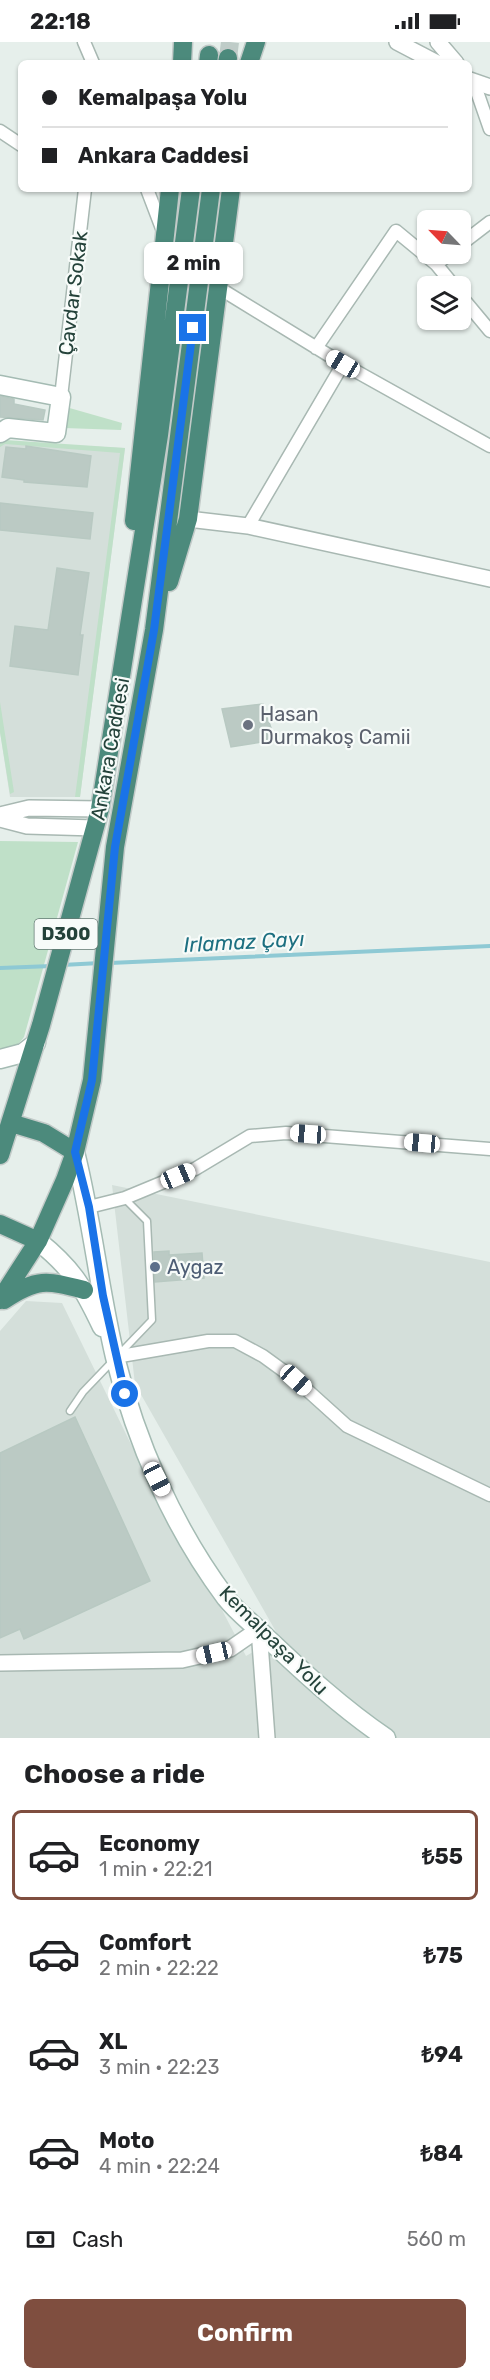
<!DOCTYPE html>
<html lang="en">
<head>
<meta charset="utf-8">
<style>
  :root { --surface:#fff; --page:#f2f2f2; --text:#202124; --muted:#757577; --line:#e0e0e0; --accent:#7f4e3f }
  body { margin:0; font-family:Rubik,sans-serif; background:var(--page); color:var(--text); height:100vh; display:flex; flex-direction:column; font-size:22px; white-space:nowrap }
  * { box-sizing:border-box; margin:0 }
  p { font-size:20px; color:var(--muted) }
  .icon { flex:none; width:33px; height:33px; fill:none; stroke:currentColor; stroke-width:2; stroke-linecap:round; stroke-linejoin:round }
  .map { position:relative; height:1696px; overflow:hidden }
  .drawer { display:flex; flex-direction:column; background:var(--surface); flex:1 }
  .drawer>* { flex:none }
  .banner { position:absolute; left:18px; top:18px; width:454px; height:132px; border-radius:9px; box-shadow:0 2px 4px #0004; display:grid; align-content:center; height:132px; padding:0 24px; background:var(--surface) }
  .needle { width:39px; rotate:295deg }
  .controls { position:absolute; left:417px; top:168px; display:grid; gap:12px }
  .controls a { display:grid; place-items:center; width:54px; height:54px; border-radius:9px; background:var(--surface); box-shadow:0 2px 4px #0004; font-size:30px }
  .end { position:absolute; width:27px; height:27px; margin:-14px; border:8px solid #1a73e8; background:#fff; box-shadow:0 0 0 3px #fff }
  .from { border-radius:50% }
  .bubble { position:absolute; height:42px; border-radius:9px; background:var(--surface); box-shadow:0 2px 4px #0004; font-size:20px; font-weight:700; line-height:42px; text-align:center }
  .car { position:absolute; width:18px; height:36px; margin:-18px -9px; border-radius:8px; box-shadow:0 0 4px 2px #0007; background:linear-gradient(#fff 24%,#345 0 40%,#fff 0 76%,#345 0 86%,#fff 0) }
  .banner b { display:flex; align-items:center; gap:21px; height:57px; font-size:22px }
  .banner b+b { border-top:2px solid var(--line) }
  .banner i { width:15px; height:15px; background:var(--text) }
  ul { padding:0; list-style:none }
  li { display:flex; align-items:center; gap:18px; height:90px; margin:0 12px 9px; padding:0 12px; border:3px solid transparent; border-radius:9px }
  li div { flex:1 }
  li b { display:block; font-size:22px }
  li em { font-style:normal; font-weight:700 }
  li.current { border-color:var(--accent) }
  li>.icon { width:54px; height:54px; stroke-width:1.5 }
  h2 { padding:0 24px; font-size:27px; line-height:72px }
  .pay { display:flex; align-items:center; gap:15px; height:66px; padding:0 24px; font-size:22px }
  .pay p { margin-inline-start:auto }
  .cta { display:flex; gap:12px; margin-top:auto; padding:12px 24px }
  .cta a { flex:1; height:69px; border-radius:9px; background:var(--accent); color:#fff; font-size:24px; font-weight:700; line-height:69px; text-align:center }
  .status { display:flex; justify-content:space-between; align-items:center; height:42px; padding:0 30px; background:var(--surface); direction:ltr }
  .status svg { height:16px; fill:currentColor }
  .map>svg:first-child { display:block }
</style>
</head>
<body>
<div class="status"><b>22:18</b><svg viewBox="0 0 49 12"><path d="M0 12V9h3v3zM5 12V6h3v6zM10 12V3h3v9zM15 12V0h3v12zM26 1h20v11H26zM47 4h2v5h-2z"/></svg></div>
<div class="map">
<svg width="490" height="1696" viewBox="0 0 490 1696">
  <rect width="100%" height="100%" fill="#e6efeb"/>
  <path fill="#d4dfda" d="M0 400 125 406 80 755H10L0 690Z
    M112 1143 490 1220V1696H0V1289L26 1259 62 1261 147 1435 197 1520 246 1614 279 1595 135 1342Z"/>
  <path fill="#bfe0c8" d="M66 365 122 381 121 388 64 386Z
    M5 398 125 406 80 755H75L120 411 5 402 0 405V400Z
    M0 660 14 750 10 752 0 690Z
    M0 799 78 800 24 995C17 1004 12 1008 0 1006Z"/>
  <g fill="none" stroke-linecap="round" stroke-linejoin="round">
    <path stroke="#8ec9d4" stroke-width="4" d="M110 921 490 904
      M62 923 100 921
      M0 926 52 924"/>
  </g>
  <path fill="#bbcac4" stroke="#b8c9c2" stroke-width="1.5" d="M0 354 14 357V362L45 368 43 378 0 375Z
    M26 404 91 414 87 445 24 440V438L2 435 6 405 26 407Z
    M0 461 93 471 90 497 0 488Z
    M57 526 89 531 80 593H83L78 633 10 624 15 584 48 588Z
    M263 662 275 698 231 705 222 667Z
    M169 1209V1213L202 1211 204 1236 155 1240 154 1210Z
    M75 1375 150 1539 24 1597 20 1587 0 1596V1411Z"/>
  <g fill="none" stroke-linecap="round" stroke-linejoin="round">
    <path stroke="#bfccc8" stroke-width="18" stroke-dasharray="18 9" stroke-linecap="butt" d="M228 16 230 0"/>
    <defs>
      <path id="service" d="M70 1369 83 1350 152 1278 147 1179 125 1157"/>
      <path id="minor" d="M84 0 93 21
        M474 41 490 87
        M0 89 21 103
        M147 147 163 189
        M460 203 490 180
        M436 222 450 212
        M219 246 343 322 490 404
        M460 253 490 289
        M316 306 396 189 436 222 454 244
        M61 355 85 147
        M248 484 343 322
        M89 1165 125 1156 195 1127 250 1094 286 1091 490 1107
        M115 1315 208 1299H235L263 1314 296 1338 347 1384 490 1453"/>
      <path id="tertiary" d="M397 0 437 21
        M438 0 456 21
        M470 38 490 45
        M188 477 248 484 490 537
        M0 773 29 766 100 767
        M0 777 27 784 95 786
        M0 1621 182 1618 230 1607 259 1587 267 1696"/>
      <path id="secondary" d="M0 343 61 355 56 391 8 386 0 391
        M0 1017 23 1011 36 1001
        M75 1110C92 1178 99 1247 115 1315 136 1400 173 1485 226 1556 237 1570 253 1582 265 1594 304 1631 342 1666 386 1696
        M38 1199C73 1227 83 1245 102 1285"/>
      <path id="trunk" d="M182 21 183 0
        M208 21 209 13
        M227 21 228 16
        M249 21 256 0
        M134 479 170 147
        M169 540 188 477 231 147
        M11 1081 44 1091 75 1110
        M0 1113 41 983 100 767 159 393 191 147
        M0 1182 38 1199
        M0 1258 38 1199 65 1138 75 1110 92 1038 115 805 154 588 211 147
        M4 1258C37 1236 46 1238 84 1248"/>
    </defs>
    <use href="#service" stroke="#a8b8b2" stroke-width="9"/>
    <use href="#minor" stroke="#a8b8b2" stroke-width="15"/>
    <use href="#tertiary" stroke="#a8b8b2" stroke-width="18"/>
    <use href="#secondary" stroke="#a4bbb3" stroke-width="21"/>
    <use href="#trunk" stroke="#c2cac8" stroke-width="21"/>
    <use href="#service" stroke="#fff" stroke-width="6"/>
    <use href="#minor" stroke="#fff" stroke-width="12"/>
    <use href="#tertiary" stroke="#fff" stroke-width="15"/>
    <use href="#secondary" stroke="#fff" stroke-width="18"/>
    <use href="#trunk" stroke="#4c8a7c" stroke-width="18"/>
  </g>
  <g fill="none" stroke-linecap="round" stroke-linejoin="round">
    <path stroke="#1a73e8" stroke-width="8" d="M125 1352 103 1254 89 1165 75 1110 92 1038 115 805 154 588 193 286"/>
  </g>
  <circle fill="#6b7280" stroke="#f7fbf9" stroke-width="2" cx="248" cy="683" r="6"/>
  <circle fill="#5c6f8a" stroke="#f7fbf9" stroke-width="2" cx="155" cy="1225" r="6"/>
  <g text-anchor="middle" stroke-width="4.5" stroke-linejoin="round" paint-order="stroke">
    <rect fill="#f7fbf9" stroke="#637a73" stroke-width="1.5" x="34.5" y="877" width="63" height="30" rx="4.5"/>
    <g font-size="18" font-weight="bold" fill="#24423a">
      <text x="66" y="898">D300</text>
    </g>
    <g font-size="20" fill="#24423a" stroke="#f7fbf9">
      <text transform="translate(73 251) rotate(-83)" y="7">Çavdar Sokak</text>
      <text transform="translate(110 707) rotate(-80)" y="7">Ankara Caddesi</text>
      <text transform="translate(274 1598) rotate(45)" y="7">Kemalpaşa Yolu</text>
    </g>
    <g font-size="20" fill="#5b616d" stroke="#f7fbf9" text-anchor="start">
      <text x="260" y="679">Hasan<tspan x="260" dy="23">Durmakoş Camii</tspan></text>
    </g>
    <g font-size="20" fill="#4e5e75" stroke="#f7fbf9" text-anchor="start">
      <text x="167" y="1232">Aygaz</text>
    </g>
    <g font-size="21" font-style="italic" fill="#1c6f80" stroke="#f7fbf9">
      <text transform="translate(244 900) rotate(-3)" y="7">Irlamaz Çayı</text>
    </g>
  </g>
</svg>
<div class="controls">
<a><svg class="needle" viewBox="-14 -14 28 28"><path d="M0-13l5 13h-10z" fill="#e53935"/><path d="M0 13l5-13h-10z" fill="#757577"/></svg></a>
<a><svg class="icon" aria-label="layers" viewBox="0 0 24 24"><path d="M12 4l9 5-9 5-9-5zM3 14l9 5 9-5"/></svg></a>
</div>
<i class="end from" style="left:125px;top:1352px"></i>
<i class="end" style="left:193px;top:286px"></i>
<div class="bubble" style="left:144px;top:200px;width:99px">2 min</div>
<i class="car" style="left:343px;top:322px;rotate:301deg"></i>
<i class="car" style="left:308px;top:1092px;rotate:274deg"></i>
<i class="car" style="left:422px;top:1101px;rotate:275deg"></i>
<i class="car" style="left:178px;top:1134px;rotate:67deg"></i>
<i class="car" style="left:296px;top:1338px;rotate:132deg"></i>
<i class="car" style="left:157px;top:1437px;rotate:152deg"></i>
<i class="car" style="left:214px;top:1611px;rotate:257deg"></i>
<div class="banner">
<b><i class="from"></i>Kemalpaşa Yolu</b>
<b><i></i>Ankara Caddesi</b>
</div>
</div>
<section class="drawer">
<h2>Choose a ride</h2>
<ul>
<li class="current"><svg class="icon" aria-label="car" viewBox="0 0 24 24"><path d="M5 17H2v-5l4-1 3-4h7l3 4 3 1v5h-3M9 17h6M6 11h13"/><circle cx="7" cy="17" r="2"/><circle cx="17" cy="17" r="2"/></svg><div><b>Economy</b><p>1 min · 22:21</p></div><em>₺55</em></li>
<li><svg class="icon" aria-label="car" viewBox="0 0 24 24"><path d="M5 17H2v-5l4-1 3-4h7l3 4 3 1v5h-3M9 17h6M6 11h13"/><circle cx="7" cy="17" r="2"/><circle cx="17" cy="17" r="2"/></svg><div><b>Comfort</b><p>2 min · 22:22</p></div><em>₺75</em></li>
<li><svg class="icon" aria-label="car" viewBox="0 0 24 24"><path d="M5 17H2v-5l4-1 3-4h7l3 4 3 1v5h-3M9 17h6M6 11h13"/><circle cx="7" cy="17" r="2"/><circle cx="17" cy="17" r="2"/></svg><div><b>XL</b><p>3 min · 22:23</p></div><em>₺94</em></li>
<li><svg class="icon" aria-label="car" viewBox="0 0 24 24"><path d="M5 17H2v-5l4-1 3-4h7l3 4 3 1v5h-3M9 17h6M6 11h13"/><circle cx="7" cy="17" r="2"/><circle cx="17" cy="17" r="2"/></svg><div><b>Moto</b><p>4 min · 22:24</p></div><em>₺84</em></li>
</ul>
<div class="pay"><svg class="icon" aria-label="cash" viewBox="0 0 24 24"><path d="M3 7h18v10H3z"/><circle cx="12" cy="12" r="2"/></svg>Cash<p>560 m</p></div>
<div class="cta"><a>Confirm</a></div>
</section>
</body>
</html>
